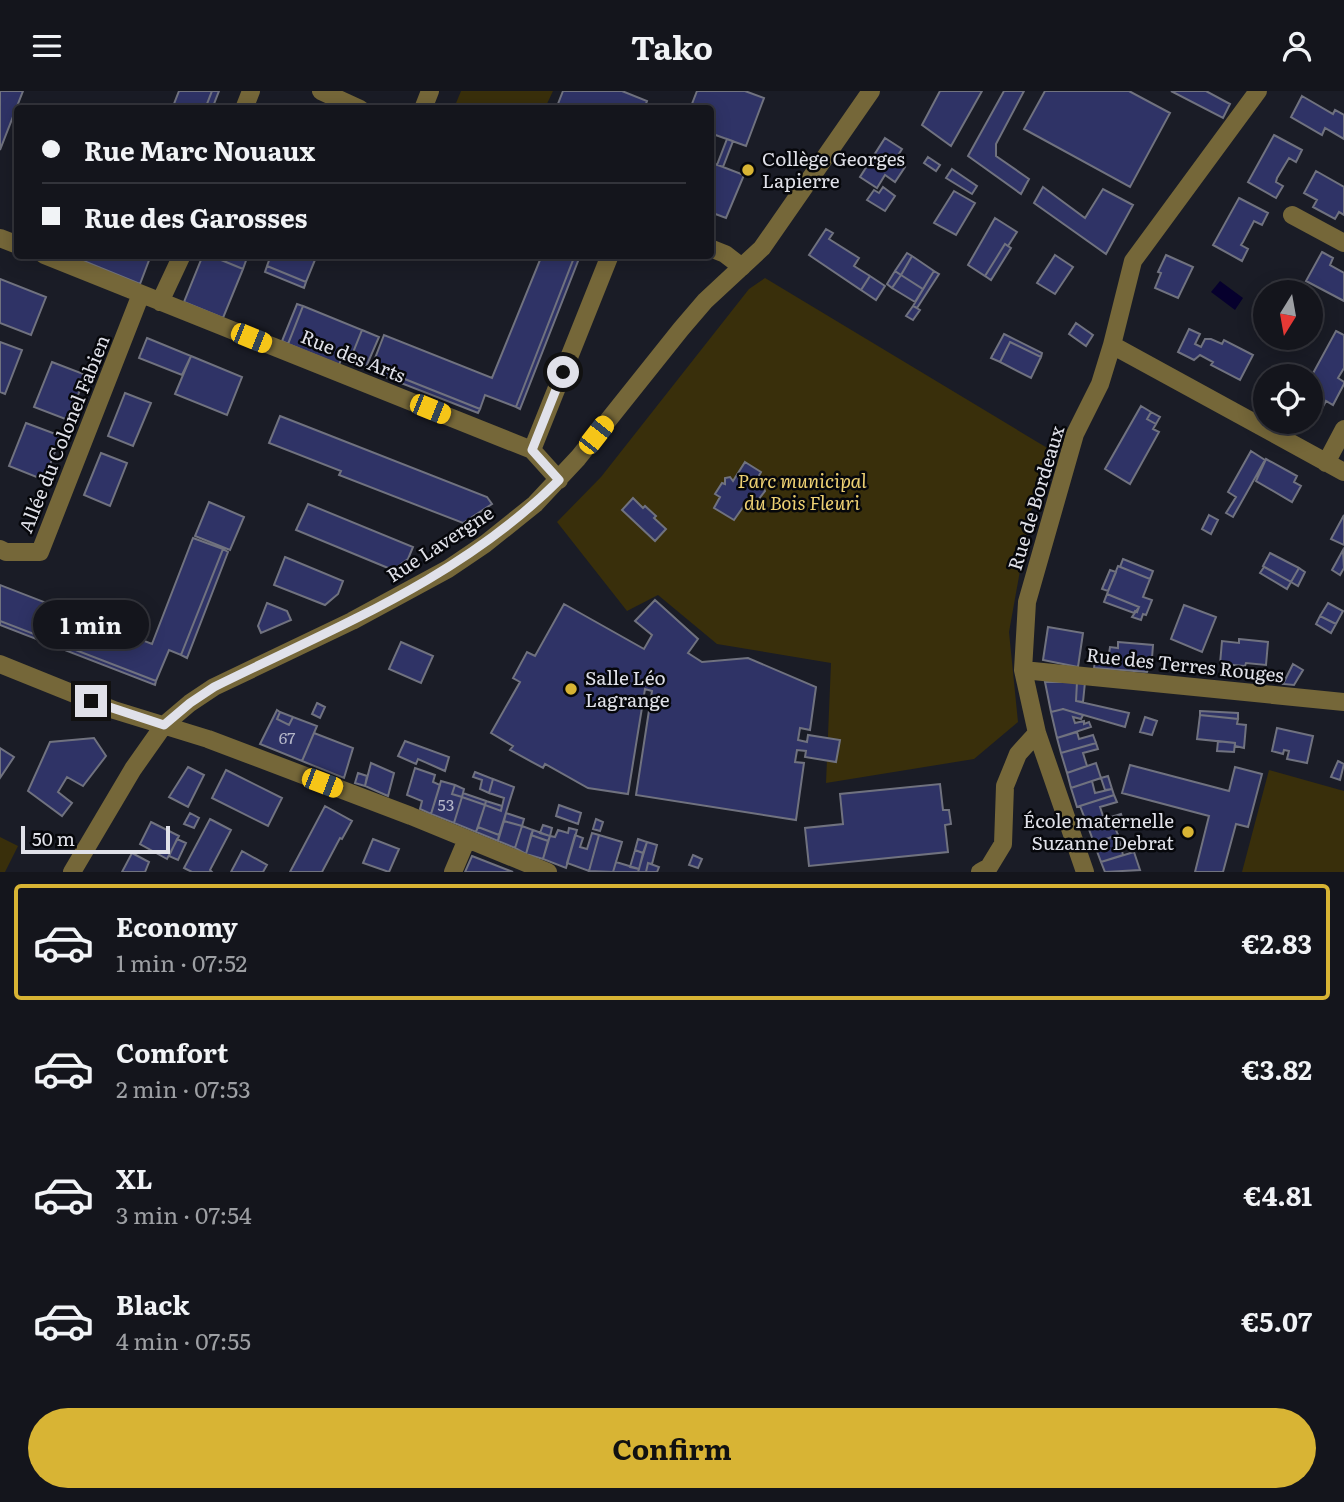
<!DOCTYPE html>
<html lang="en">
<head>
<meta charset="utf-8">
<style>
  :root { --surface:#14151c; --page:#212229; --text:#f1f3f6; --muted:#9d9fa3; --line:#33343b; --accent:#d8b434 }
  body { margin:0; font-family:Literata,serif; background:var(--page); color:var(--text); height:100vh; display:flex; flex-direction:column; font-size:26px; white-space:nowrap }
  * { box-sizing:border-box; margin:0 }
  p { font-size:23px; color:var(--muted) }
  .icon { flex:none; width:38px; height:38px; fill:none; stroke:currentColor; stroke-width:2; stroke-linecap:round; stroke-linejoin:round }
  .map { position:relative; height:781px; overflow:hidden }
  .drawer { display:flex; flex-direction:column; background:var(--surface); flex:1 }
  .drawer>* { flex:none }
  .banner { position:absolute; left:14px; top:14px; width:700px; height:154px; border-radius:7px; box-shadow:0 4px 18px #0003,0 0 0 2px var(--line); display:grid; align-content:center; height:154px; padding:0 28px; background:var(--surface) }
  .needle { width:46px; rotate:191deg }
  .controls { position:absolute; left:1253px; top:189px; display:grid; gap:14px }
  .controls a { display:grid; place-items:center; width:70px; height:70px; border-radius:50%; background:var(--surface); box-shadow:0 4px 18px #0003,0 0 0 2px var(--line); font-size:35px }
  .scale { position:absolute; left:21px; bottom:18px; width:149px; box-sizing:border-box; padding-left:7px; border:4px solid #e0e1e9; border-top:0; font-size:19px; line-height:24px; white-space:nowrap; color:#e0e1e9; -webkit-text-stroke:5px #06070b; paint-order:stroke }
  .end { position:absolute; width:32px; height:32px; margin:-16px; border:9px solid #e0e1e9; background:#111; box-shadow:0 0 0 4px #111 }
  .from { border-radius:50% }
  .bubble { position:absolute; height:49px; border-radius:24px; background:var(--surface); box-shadow:0 4px 18px #0003,0 0 0 2px var(--line); font-size:23px; font-weight:700; line-height:49px; text-align:center }
  .car { position:absolute; width:21px; height:42px; margin:-21px -10px; border-radius:9px; box-shadow:0 0 5px 2px #0007; background:linear-gradient(#f5c518 24%,#345 0 40%,#f5c518 0 76%,#345 0 86%,#f5c518 0) }
  .banner b { display:flex; align-items:center; gap:24px; height:66px; font-size:26px }
  .banner b+b { border-top:2px solid var(--line) }
  .banner i { width:18px; height:18px; background:var(--text) }
  ul { padding:12px 0 0; list-style:none }
  li { display:flex; align-items:center; gap:21px; height:116px; margin:0 14px 10px; padding:0 14px; border:4px solid transparent; border-radius:7px }
  li div { flex:1 }
  li b { display:block; font-size:26px }
  li em { font-style:normal; font-weight:700 }
  li.on { border-color:var(--accent) }
  li>.icon { width:63px; height:63px; stroke-width:1.5 }
  .primary-button { display:flex; gap:14px; margin-top:auto; padding:14px 28px }
  .primary-button a { flex:1; height:80px; border-radius:42px; background:var(--accent); color:#111; font-size:28px; font-weight:700; line-height:80px; text-align:center }
  header { display:flex; justify-content:space-between; align-items:center; height:91px; padding:0 28px; background:var(--surface); font-size:32px; font-weight:700 }
  .map>svg:first-child { display:block }
</style>
</head>
<body>
<header><svg class="icon" aria-label="menu" viewBox="0 0 24 24"><path d="M4 6h16M4 12h16M4 18h16"/></svg>Tako<svg class="icon" aria-label="person" viewBox="0 0 24 24"><circle cx="12" cy="8" r="4"/><path d="M4 21q1-7 8-7t8 7"/></svg></header>
<div class="map">
<svg width="1344" height="781" viewBox="0 0 1344 781">
  <rect width="100%" height="100%" fill="#1a1c26"/>
  <path fill="#392f0b" d="M461 0H553L545 17H454Z
    M765 187 1049 358 1030 424 1009 541 1018 631 974 668 826 692 831 572 717 553 658 504 627 520 557 431 601 386 749 198Z
    M1269 679 1344 700V781H1242Z
    M0 746 18 755 5 781H0Z"/>
  <path fill="#06002d" d="M1220 190 1243 207 1235 219 1211 201Z"/>
  <path fill="#2f3366" stroke="#70727f" stroke-width="2" d="M0 0H23L0 59Z
    M179 0H212L205 18H172Z
    M212 0H219L212 18H205Z
    M563 0H622L647 10 644 18H556Z
    M697 0H745L764 7 746 55 710 42V18H690Z
    M940 0H982L951 55 922 34Z
    M1004 0H1024L996 53V65L1029 88 1021 103 968 65Z
    M1045 0H1129L1170 22 1130 96 1024 38Z
    M1171 0H1206L1230 13 1223 27Z
    M1302 5 1333 23 1335 19 1344 24V48L1325 37 1322 44 1291 26Z
    M1274 44 1302 59 1296 71 1289 67 1277 87 1276 91 1283 95 1276 107 1248 91Z
    M885 47 902 58 895 69 905 76 895 91 885 84 877 97 860 86Z
    M727 48 733 50 723 76 717 74Z
    M928 66 940 74 936 80 924 72Z
    M710 71 744 84 726 127 710 121Z
    M952 78 977 95 972 103 946 87Z
    M1316 80 1344 96V124L1339 121 1335 128 1313 116 1317 109 1304 102Z
    M883 96 895 105 885 120 867 109 874 99 879 102Z
    M1043 96 1085 127 1103 98 1133 114 1106 163 1034 112Z
    M954 100 975 112 956 144 934 132Z
    M1239 107 1268 122 1262 134 1254 130 1243 151 1241 154 1248 158 1242 170 1213 154Z
    M995 127 1017 141 1008 155 1005 153 985 185 968 174Z
    M826 138 833 142 829 148 859 167 854 175 870 185 861 199 809 164Z
    M1005 153 1011 157 991 189 985 185Z
    M1322 161 1333 167 1330 174 1344 182V210L1306 190Z
    M907 162 912 165 901 184 895 180Z
    M69 164H151L140 193Z
    M203 164H209L243 178 223 227 184 211Z
    M209 164H248L243 178Z
    M271 164H317L306 191 267 175Z
    M529 164H575L516 316 485 304 480 318 372 275 384 244 492 287 540 169Z
    M575 164 580 165 520 318 516 316Z
    M1055 164 1073 176 1055 203 1037 192Z
    M1166 164 1193 176 1178 207 1155 197 1161 182 1158 181Z
    M912 165 934 180 923 198 901 184Z
    M267 175 306 191 304 197 265 181Z
    M895 180 901 184 892 197 887 193Z
    M934 180 939 183 917 217 913 215Z
    M901 184 923 198 915 211 892 197Z
    M870 185 885 195 876 209 861 199Z
    M0 188 46 206 31 244 0 232Z
    M297 213 303 215 288 253 282 250Z
    M303 215 362 239 350 269 342 266 339 274 288 253Z
    M913 215 920 219 913 229 906 225Z
    M1076 232 1093 244 1086 255 1069 243Z
    M1189 238 1200 243 1195 253 1201 256 1205 248H1211L1222 253 1224 249 1253 264 1240 289 1211 274 1213 271 1200 264 1194 269 1178 261Z
    M362 239 379 246 366 276 350 269Z
    M1336 240 1344 244V277L1338 287 1344 291V293L1333 314 1326 310 1319 323 1311 318V286Z
    M1004 243 1042 262 1041 266 1010 251 1000 271 991 267Z
    M147 247 191 265 182 284 139 267Z
    M0 251 22 259 5 303 0 301Z
    M1010 251 1041 266 1031 287 1000 271Z
    M191 265 242 286 227 324 175 303Z
    M52 271 86 284 68 329 34 316Z
    M372 275 480 318 478 322 370 280Z
    M125 302 151 312 133 355 108 345Z
    M1141 315 1151 321 1147 328 1156 333 1153 338 1159 341 1130 393 1105 378Z
    M1151 321 1160 326 1156 333 1147 328Z
    M280 325 487 406 492 413 463 432 339 384 341 380 269 352Z
    M26 332 61 345 44 389 9 375Z
    M1251 360 1265 369 1233 426 1226 422 1236 406 1228 401Z
    M101 362 127 372 110 415 84 404Z
    M1266 368 1297 385 1294 391 1301 395 1292 411 1256 390Z
    M745 371 761 381 756 390 763 395 765 400 758 409 753 412 748 409 734 429 714 417 720 406 715 403 722 392 725 393V387L730 386 733 390Z
    M633 407 643 417 645 415 656 425 654 427 666 438 655 450 622 419Z
    M209 411 244 426 230 459 195 445Z
    M308 413 413 456 408 468 393 479 296 439Z
    M1209 424 1218 429 1211 443 1202 438Z
    M1344 424V454L1331 448Z
    M193 447 223 458 181 564 169 559 156 590 0 530V494L152 553Z
    M223 458 228 461 187 567 181 564Z
    M1343 459 1344 477 1340 484 1332 479Z
    M1270 462 1299 477 1291 491 1263 475Z
    M285 466 343 490 338 503 325 514 274 494Z
    M1123 468 1153 480 1150 488 1120 476Z
    M1118 475 1150 488 1143 506 1152 509 1146 524 1143 523 1141 529 1132 526 1139 516 1107 503Z
    M1264 476 1291 491 1287 498 1260 482Z
    M1299 477 1305 481 1298 495 1291 491Z
    M1110 479 1116 481 1108 500 1102 498Z
    M1107 503 1139 516 1137 521 1135 520 1134 522 1104 511Z
    M655 509 698 548 688 562 702 571 748 567 816 596 810 639 800 637 798 649 807 651 808 644 840 649 836 671 805 666 806 660 797 659 795 671 804 672 796 729 636 704 652 600 645 598 628 703 588 697 545 673 543 677 510 659 513 655 491 642 520 591 513 587 527 561 535 565 564 513 644 558 652 544 635 530Z
    M267 512 287 520 291 529 261 542 258 535Z
    M1328 512 1343 520 1336 533 1320 525Z
    M1184 514 1216 526 1202 561 1171 548Z
    M1320 525 1336 533 1331 542 1316 533Z
    M0 530 156 590 155 594 0 534Z
    M1048 536 1083 542 1078 576 1043 569Z
    M1239 548 1268 551 1266 574 1246 572 1245 575 1220 573 1222 550 1239 552Z
    M401 551 433 565 421 592 389 578Z
    M1118 551 1153 554 1152 567 1147 581 1094 577 1096 562 1109 563 1110 556 1118 557Z
    M1293 573 1303 579 1294 594 1283 593Z
    M1045 591H1077L1076 610 1129 622 1125 636 1063 618 1051 621Z
    M1077 591H1085L1083 611 1076 610Z
    M317 612 325 616 320 627 312 623Z
    M1063 618 1083 624 1081 628 1073 626 1075 632 1084 630V633L1089 631 1091 636 1057 647 1051 621Z
    M277 619 280 621 277 628 289 634 293 626 317 635 302 670 260 653Z
    M1200 620 1238 622V628L1200 624Z
    M280 621 293 626 289 634 277 628Z
    M1200 624 1238 628 1237 633 1246 634 1244 657 1235 655V652L1197 648Z
    M1145 626 1157 630 1152 644 1140 641Z
    M1277 637 1313 645 1307 672 1287 668 1289 660 1284 659 1283 663 1272 660Z
    M1077 641 1079 648 1093 644 1096 652 1061 662 1057 647Z
    M314 642 353 657 344 687 302 670Z
    M94 647 106 665 83 695 67 686 58 701 72 712 62 725 28 700 50 651Z
    M405 650 449 666 445 680 418 668 416 673 398 665Z
    M1218 650 1235 652 1234 661 1217 660Z
    M1096 652 1098 658 1083 662 1087 675 1067 682 1061 662Z
    M0 657 14 666 0 687Z
    M1338 670 1344 673 1340 689 1331 686Z
    M371 672 394 682 388 705 365 695Z
    M1096 672 1101 687 1071 697 1067 682Z
    M1130 674 1229 700 1235 676 1262 683 1248 736 1236 733 1223 781H1195L1209 725 1122 702Z
    M188 676 204 684 188 716 169 706Z
    M415 677 435 684 433 691 440 694 431 723 420 718 422 710 407 704Z
    M226 679 282 707 268 735 212 707Z
    M475 681 493 688 489 702 480 698 482 689 473 686Z
    M358 682 367 685 365 695 355 692Z
    M1108 685 1112 698 1105 699 1101 687Z
    M493 688 514 696 499 744 478 736 485 714 501 720 504 707 489 702Z
    M441 690 455 694 452 703 462 706 454 732 431 723Z
    M1092 690 1095 702 1112 698 1114 704 1077 716 1071 697Z
    M940 693 943 719H949L951 733 945 734 948 761 809 775 805 737 843 733 840 703Z
    M455 694 464 698 462 706 452 703Z
    M463 702 486 710 485 714 462 706Z
    M1114 704 1117 711 1100 716 1104 728 1087 733 1080 715Z
    M462 706 485 714 476 741 454 732Z
    M486 710 502 715 501 720 485 714Z
    M559 714 581 722 578 733 556 725Z
    M325 715 352 730 342 748 340 747 322 781H290Z
    M190 722 199 727 194 737 184 733Z
    M506 722 524 728 522 735 504 730Z
    M1121 723 1125 735 1116 739 1118 744 1094 752 1087 733Z
    M210 728 231 739 210 779 212 781H192L184 777Z
    M596 728 603 731 600 740 593 738Z
    M504 730 522 735 515 757 498 750Z
    M151 731 179 745 167 768 140 753Z
    M543 734 552 737 550 745 540 742Z
    M522 735 533 739 526 763 515 757Z
    M478 736 499 744 498 750 476 741Z
    M569 737 577 739 566 777 543 768 550 745 555 746 558 739 568 742Z
    M533 739 550 745 548 750 531 744Z
    M592 742 599 744 589 780 567 772 575 744 583 747 580 756 587 758Z
    M531 744 548 750 543 768 526 763Z
    M599 744 622 751 613 781 589 780Z
    M1118 744 1123 764 1101 771 1094 752Z
    M177 748 186 752 178 769 169 765Z
    M373 748 399 758 389 781 363 772Z
    M638 748 647 751 643 762 635 759Z
    M647 751 657 754 652 773 648 772 646 781H638Z
    M635 759 643 762 639 778 630 776Z
    M242 760 267 774 263 781H231Z
    M1134 761 1140 779 1105 781 1101 771Z
    M132 762 149 771 145 781H122Z
    M693 764 702 768 698 777 689 774Z
    M472 765 513 781H465Z
    M616 771 639 778 638 781H613Z
    M648 772 659 776 657 781H646Z"/>
  <g fill="none" stroke-linecap="round" stroke-linejoin="round">
    <path stroke="#756739" stroke-width="18" d="M321 0 360 18
      M244 18 251 0
      M423 18 430 0
      M1292 124 1344 152
      M0 147 18 154
      M710 157 725 163 742 176
      M44 164 532 359 559 389
      M160 211 182 164
      M1112 254 1344 381
      M532 359 610 164
      M1326 372 1344 338
      M0 458 6 461H40L141 203
      M0 573 114 619 208 648 411 725 548 781
      M1023 579 1344 611
      M72 781 133 678 164 634 190 612 214 596 352 530 448 478 485 453 535 413 578 367 681 238 705 210 762 157 871 0
      M453 781 467 748
      M980 781 989 776 1003 753 1005 695 1018 663 1037 642
      M1085 781 1037 642 1023 579 1027 511 1075 343 1100 293 1112 254 1133 170 1258 0"/>
  </g>
  <g fill="none" stroke-linecap="round" stroke-linejoin="round">
    <path stroke="#e0e1e9" stroke-width="9" d="M91 610 164 634 190 612 214 596C337 535 460 488 559 389L532 359 563 281"/>
  </g>
  <g fill="#d8b434" stroke="#06070b" stroke-width="2.5">
    <circle cx="748" cy="79" r="7"/>
    <circle cx="571" cy="598" r="7"/>
    <circle cx="1188" cy="741" r="7"/>
  </g>
  <g text-anchor="middle" stroke-width="5" stroke-linejoin="round" paint-order="stroke">
    <g font-size="16" fill="#b4b6c8">
      <text x="287" y="653">67</text>
      <text x="446" y="720">53</text>
    </g>
    <g font-size="19" fill="#e0e1e9" stroke="#06070b" text-anchor="start">
      <text x="762" y="75">Collège Georges<tspan x="762" dy="22">Lapierre</tspan></text>
      <text x="585" y="594">Salle Léo<tspan x="585" dy="22">Lagrange</tspan></text>
      <text x="1174" y="737" text-anchor="end">École maternelle<tspan x="1174" dy="22">Suzanne Debrat</tspan></text>
    </g>
    <g font-size="19" fill="#e0e1e9" stroke="#06070b">
      <text transform="translate(353 265) rotate(22)" y="7">Rue des Arts</text>
      <text transform="translate(64 343) rotate(-68)" y="7">Allée du Colonel Fabien</text>
      <text transform="translate(1036 407) rotate(-73)" y="7">Rue de Bordeaux</text>
      <text transform="translate(440 453) rotate(-33)" y="7">Rue Lavergne</text>
      <text transform="translate(1185 574) rotate(6)" y="7">Rue des Terres Rouges</text>
    </g>
    <g font-size="19" font-style="italic" fill="#edd073" stroke="#06070b">
      <text x="802" y="397">Parc municipal<tspan x="802" dy="22">du Bois Fleuri</tspan></text>
    </g>
  </g>
</svg>
<div class="controls">
<a><svg class="needle" viewBox="-14 -14 28 28"><path d="M0-13l5 13h-10z" fill="#e53935"/><path d="M0 13l5-13h-10z" fill="#9d9fa3"/></svg></a>
<a><svg class="icon" aria-label="locate" viewBox="0 0 24 24"><circle cx="12" cy="12" r="6"/><path d="M12 2v4M12 18v4M2 12h4M18 12h4"/></svg></a>
</div>
<div class="scale">50 m</div>
<i class="end from" style="left:563px;top:281px"></i>
<i class="end" style="left:91px;top:610px"></i>
<div class="bubble" style="left:33px;top:509px;width:116px">1 min</div>
<i class="car" style="left:251px;top:247px;rotate:112deg"></i>
<i class="car" style="left:430px;top:318px;rotate:112deg"></i>
<i class="car" style="left:596px;top:344px;rotate:38deg"></i>
<i class="car" style="left:322px;top:692px;rotate:111deg"></i>
<div class="banner">
<b><i class="from"></i>Rue Marc Nouaux</b>
<b><i></i>Rue des Garosses</b>
</div>
</div>
<section class="drawer">
<ul>
<li class="on"><svg class="icon" aria-label="car" viewBox="0 0 24 24"><path d="M5 17H2v-5l4-1 3-4h7l3 4 3 1v5h-3M9 17h6M6 11h13"/><circle cx="7" cy="17" r="2"/><circle cx="17" cy="17" r="2"/></svg><div><b>Economy</b><p>1 min · 07:52</p></div><em>€2.83</em></li>
<li><svg class="icon" aria-label="car" viewBox="0 0 24 24"><path d="M5 17H2v-5l4-1 3-4h7l3 4 3 1v5h-3M9 17h6M6 11h13"/><circle cx="7" cy="17" r="2"/><circle cx="17" cy="17" r="2"/></svg><div><b>Comfort</b><p>2 min · 07:53</p></div><em>€3.82</em></li>
<li><svg class="icon" aria-label="car" viewBox="0 0 24 24"><path d="M5 17H2v-5l4-1 3-4h7l3 4 3 1v5h-3M9 17h6M6 11h13"/><circle cx="7" cy="17" r="2"/><circle cx="17" cy="17" r="2"/></svg><div><b>XL</b><p>3 min · 07:54</p></div><em>€4.81</em></li>
<li><svg class="icon" aria-label="car" viewBox="0 0 24 24"><path d="M5 17H2v-5l4-1 3-4h7l3 4 3 1v5h-3M9 17h6M6 11h13"/><circle cx="7" cy="17" r="2"/><circle cx="17" cy="17" r="2"/></svg><div><b>Black</b><p>4 min · 07:55</p></div><em>€5.07</em></li>
</ul>
<div class="primary-button"><a>Confirm</a></div>
</section>
</body>
</html>
